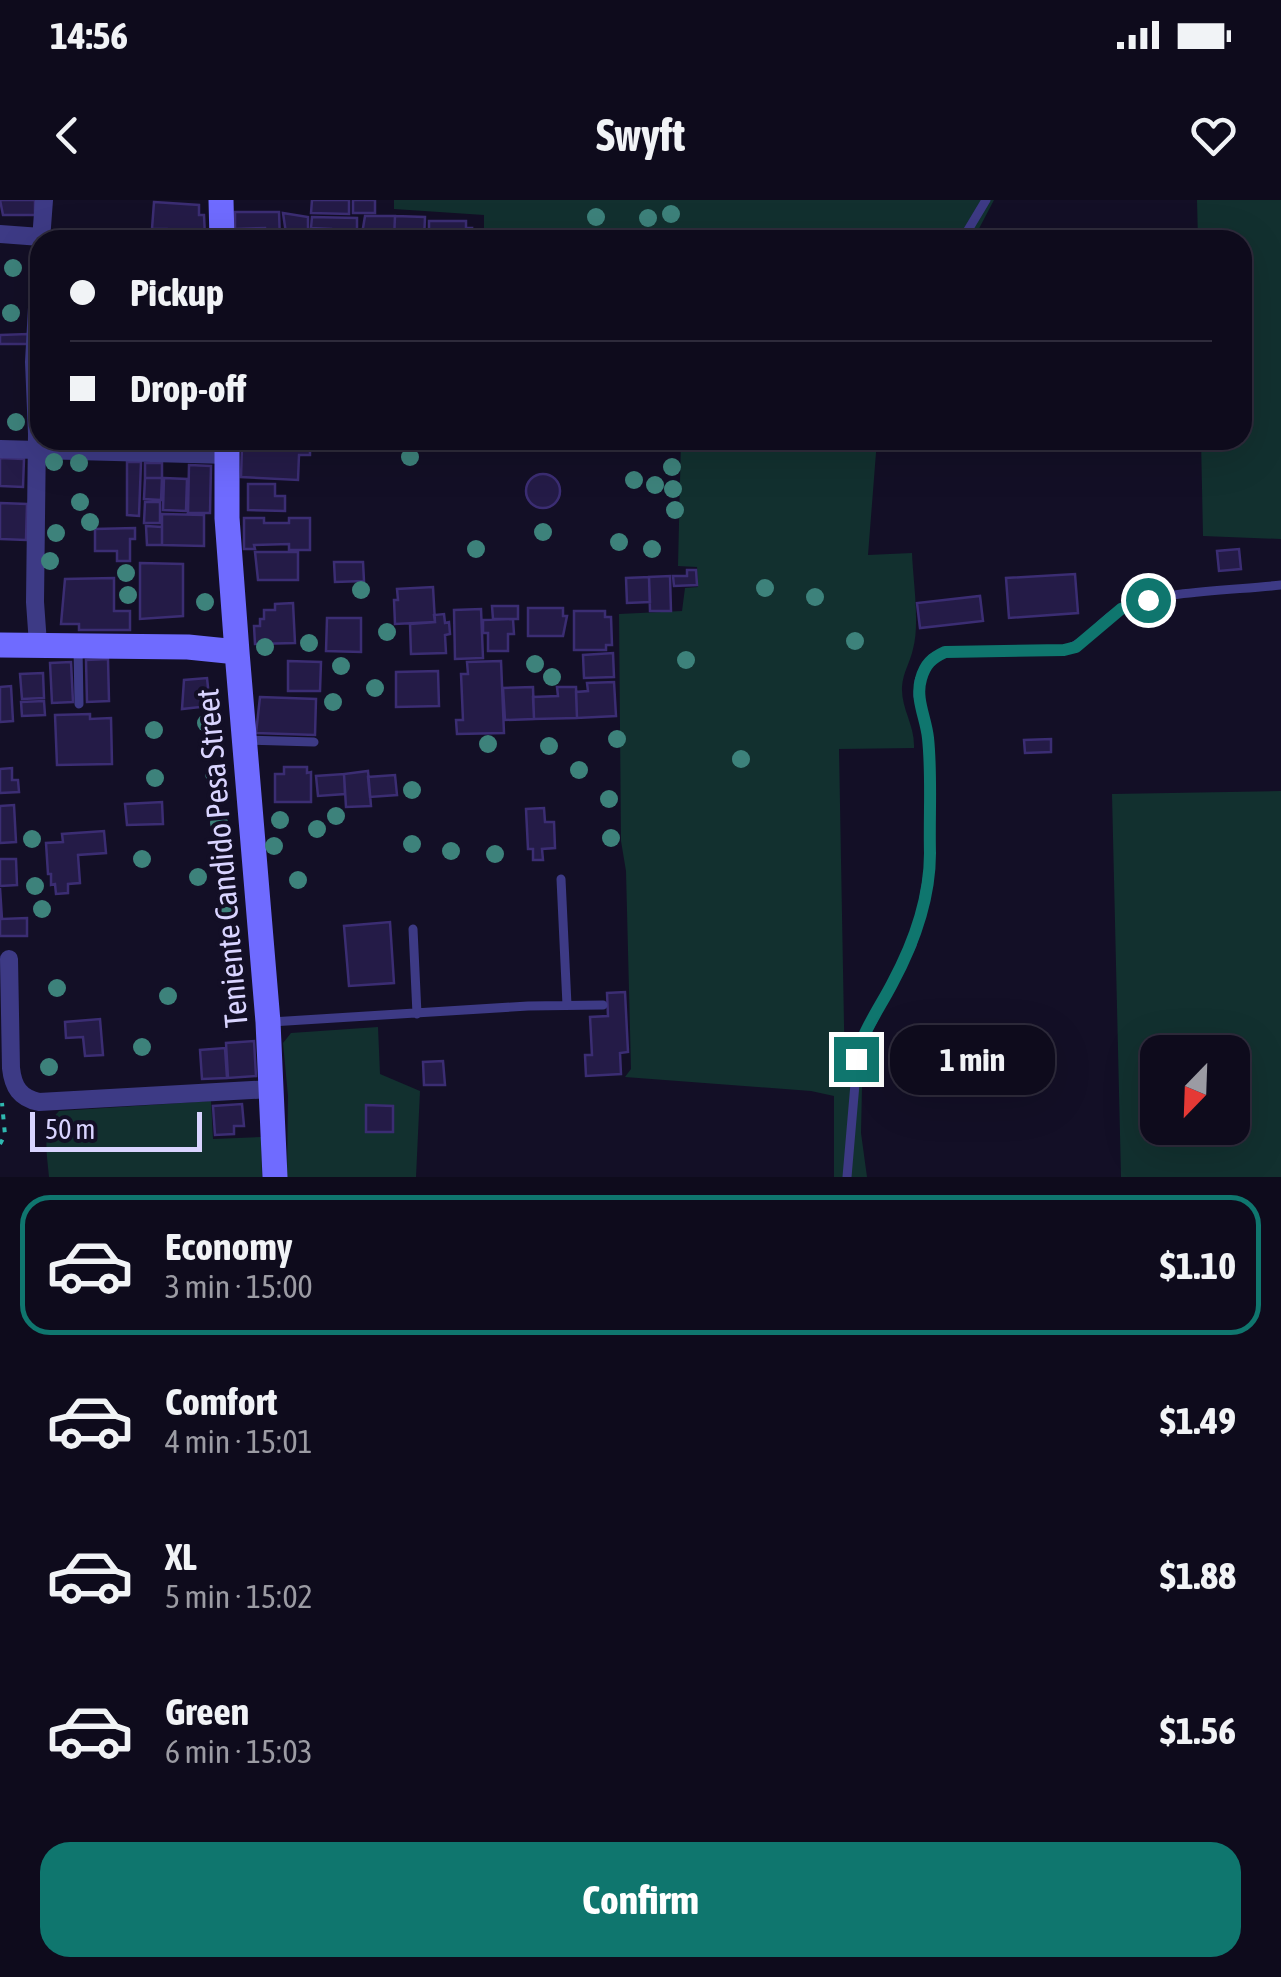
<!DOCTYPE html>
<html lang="en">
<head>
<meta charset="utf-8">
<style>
  :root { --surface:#0e0b1c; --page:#1c1929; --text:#f1f3f6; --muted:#9b9ba3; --line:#2e2b3b; --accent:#0f766e }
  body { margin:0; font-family:"Asap Condensed",sans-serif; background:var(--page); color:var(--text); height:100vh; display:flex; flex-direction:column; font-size:38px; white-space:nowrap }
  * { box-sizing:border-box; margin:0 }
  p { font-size:32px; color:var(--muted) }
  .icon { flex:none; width:55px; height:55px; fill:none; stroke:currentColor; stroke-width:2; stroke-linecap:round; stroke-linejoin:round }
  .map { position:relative; height:977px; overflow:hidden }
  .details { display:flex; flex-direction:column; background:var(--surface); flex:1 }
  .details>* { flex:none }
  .top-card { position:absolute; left:30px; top:30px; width:1222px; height:220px; border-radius:30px; box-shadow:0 10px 40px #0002,0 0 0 2px var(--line); display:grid; align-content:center; height:220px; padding:0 40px; background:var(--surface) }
  .needle { width:65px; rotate:203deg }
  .fabs { position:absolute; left:1140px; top:835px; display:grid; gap:20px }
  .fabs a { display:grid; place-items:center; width:110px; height:110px; border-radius:20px; background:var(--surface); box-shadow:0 10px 40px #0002,0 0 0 2px var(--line); font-size:50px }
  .scale { position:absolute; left:30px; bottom:25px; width:172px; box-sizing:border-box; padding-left:10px; border:5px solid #d9d4ff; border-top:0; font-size:28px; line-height:35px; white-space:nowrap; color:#d9d4ff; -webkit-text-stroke:8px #130f26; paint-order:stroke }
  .end { position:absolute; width:45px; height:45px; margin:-22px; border:12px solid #0f766e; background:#fff; box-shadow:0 0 0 5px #fff }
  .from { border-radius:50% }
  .bubble { position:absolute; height:70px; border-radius:30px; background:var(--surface); box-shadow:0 10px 40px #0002,0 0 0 2px var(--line); font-size:32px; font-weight:700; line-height:70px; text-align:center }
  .top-card b { display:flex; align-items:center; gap:35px; height:95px; font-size:38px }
  .top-card b+b { border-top:2px solid var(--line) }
  .top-card i { width:25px; height:25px; background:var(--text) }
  ul { padding:18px 0 0; list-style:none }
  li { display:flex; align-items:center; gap:30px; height:140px; margin:0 20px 15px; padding:0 20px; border:5px solid transparent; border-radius:30px }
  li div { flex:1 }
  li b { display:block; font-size:38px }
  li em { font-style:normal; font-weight:700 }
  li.selected { border-color:var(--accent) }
  li>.icon { width:90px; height:90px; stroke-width:1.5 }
  .button { display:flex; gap:20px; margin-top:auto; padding:20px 40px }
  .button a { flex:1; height:115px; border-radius:30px; background:var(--accent); color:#fff; font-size:40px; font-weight:700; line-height:115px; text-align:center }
  .status { display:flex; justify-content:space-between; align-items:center; height:70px; padding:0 50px; background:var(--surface); direction:ltr }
  .status svg { height:28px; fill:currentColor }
  header { display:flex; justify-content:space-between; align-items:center; height:130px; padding:0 40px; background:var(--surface); font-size:45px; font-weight:700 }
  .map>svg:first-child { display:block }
</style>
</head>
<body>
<div class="status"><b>14:56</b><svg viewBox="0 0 49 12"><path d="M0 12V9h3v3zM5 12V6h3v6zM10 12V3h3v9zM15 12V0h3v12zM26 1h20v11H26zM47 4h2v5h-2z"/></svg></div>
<header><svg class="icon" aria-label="back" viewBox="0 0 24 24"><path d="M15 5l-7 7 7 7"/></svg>Swyft<svg class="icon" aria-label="heart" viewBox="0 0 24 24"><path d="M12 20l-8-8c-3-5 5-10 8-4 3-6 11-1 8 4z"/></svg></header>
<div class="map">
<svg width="1281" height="977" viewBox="0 0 1281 977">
  <rect width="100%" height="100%" fill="#130f26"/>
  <path fill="#12302f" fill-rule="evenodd" d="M394 0H994L973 40H484V15L394 9Z
    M1197 0H1281V339L1203 336 1201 240H1242V40H1198Z
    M681 240H877L868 355 912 353C913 380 920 424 913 449 910 463 903 472 902 487 901 509 915 525 914 548L839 549 845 880 862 887 861 933 867 977H834V896L811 891 625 877 631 869 626 671 621 641 619 414 682 411 685 388 698 387 697 367 678 366Z
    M1281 591V977H1121L1112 594ZM1158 852H1232V928H1158Z
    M378 827 380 874 420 891 416 977H287L288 896 283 843 291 833Z
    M211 901 213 939 261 937 262 977H49C47 953 41 929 59 911Z"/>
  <path fill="#241b47" stroke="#3b2d73" stroke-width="2.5" d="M0 0H35V15H3Z
    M312 0H349V14L311 13Z
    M353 0H375V13H353Z
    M154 2 199 5V15H204L205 37H198V40H172L167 29H152Z
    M235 12H279L280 40H265V28L235 29Z
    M283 13 308 17V40H287Z
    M365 16H395L394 40H361Z
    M395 16 425 17 424 40H394Z
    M312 17 357 18V32H352V40H330L331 29 311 28Z
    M429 21H466V28H472L471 34H480V40H429Z
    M166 31 169 40H134L133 33Z
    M28 134V144H0V135Z
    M260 240H310V255H299L298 280 241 277 242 247 260 248Z
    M0 258 24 259 23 287 0 286Z
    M127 262H141L139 316 127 315Z
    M145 263H162V278H145Z
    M189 265 211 266 210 313H188Z
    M526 291a17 17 0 1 1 34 0a17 17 0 1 1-34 0Z
    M145 278H162L161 300 144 299Z
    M164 278 187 279 186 311 163 310Z
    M248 284H275V296H285V311L248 310Z
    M145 302H160V323H144Z
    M0 303 27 304 26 340 0 339Z
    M162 314 204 315V346L162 345Z
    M244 318H264V323H289V318H310V350H289V344L254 345 255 349H244Z
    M146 326 162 327V345H147Z
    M135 328V339H130V361H117V351H95V329Z
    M1239 349 1241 369 1219 371 1217 351Z
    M255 352H298V380H258Z
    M334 362H363L364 381 335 382Z
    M140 363 183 364V416L140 419Z
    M687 370H696L697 385 674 386 673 376H687Z
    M1075 374 1078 413 1009 418 1006 378Z
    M670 376 671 411H650L649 377Z
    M649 377 650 402 627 403 626 378Z
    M114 378V411H130V430H79V424H61L65 379Z
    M433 387 435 422 395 424 394 400H398L397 389Z
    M980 396 983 421 920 428 917 403Z
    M293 403 295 443 255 444 254 426H260V419H264V410H275V404Z
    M492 406H518V419H493Z
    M528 408H563V416H567L563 436H528Z
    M481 409 483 458 455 459 454 410Z
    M574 411H605V417H611L612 445H606V450H574Z
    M444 414 445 423 449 422 450 434 445 435 446 453 411 454 410 424 435 422 434 415Z
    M327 418H361V452L326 451Z
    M513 419 514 434H508V451H488V433H483V420Z
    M613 453 614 477 584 478 583 455Z
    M108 459 109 501 87 502 86 460Z
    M288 461 321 462 320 491H288Z
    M501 461 504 533 457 534 456 520H463L461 474H468L467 462Z
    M71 462 73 502 52 503 50 463Z
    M438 471 439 506 396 507V472Z
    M43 473 44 498 22 499 20 474Z
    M207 478 210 506 182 509 184 480Z
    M614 482 616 516 577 518 576 492 588 491 587 483Z
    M11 486 13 521 0 522V487Z
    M533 487 534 519 505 520 503 488Z
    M557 487H576L577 518 534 519 533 497 558 496Z
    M260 497 316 499 315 535 256 533Z
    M44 501 45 515 22 516 21 502Z
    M90 514V519L111 518 112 564 57 565 55 515Z
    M1051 539V552L1025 553 1024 540Z
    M284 567H307V573L311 572V602H275V574H284Z
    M12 568V580H18L19 592 0 593V569Z
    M368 571 371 606 346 607 344 574Z
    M344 574 345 594 318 596 316 576Z
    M395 575 397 595 370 597 368 577Z
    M162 602 163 624 127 625 125 604Z
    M14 605 16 642 0 643V606Z
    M544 608 545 622H554L555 648 542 649 543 660H533V649H528L526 609Z
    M104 631 106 653 78 655 80 683 68 684V693L56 694 55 684 51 685V674H48L46 643 63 642 62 634Z
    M0 659H16L17 685 0 686Z
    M0 688 2 719 27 718V736H0Z
    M390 722 394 783 349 786 344 726Z
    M625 792 628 852 620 853 621 874 586 876 585 855H592L590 817 608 816 607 793Z
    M100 819 103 855 85 856 83 837 66 838 65 822Z
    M254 841 256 876 228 878 226 843Z
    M225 848 227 878 202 879 200 850Z
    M443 861 445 885H424L423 862Z
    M242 904 244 926H234V934L215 935 213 906Z
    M366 905 393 906V932H366Z"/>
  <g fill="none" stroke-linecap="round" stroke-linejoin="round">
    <path stroke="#2fb8b0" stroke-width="4" stroke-dasharray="5 8" stroke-linecap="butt" d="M0 944 5 935 2 903"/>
    <path stroke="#3d3a85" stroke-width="9" d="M962 40 986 0
      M78 448 79 504
      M249 540 314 542
      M561 679 567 805
      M413 729 417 814
      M271 822 528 806 603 805
      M847 977 858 849 912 745 923 704 930 662V559L928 533 918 496 919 481 932 458 945 452 1064 450C1089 443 1102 417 1127 406 1163 391 1239 390 1281 385"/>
    <path stroke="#3d3a85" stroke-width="18" d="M0 34 41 37
      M41 40 44 0
      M0 249 228 255
      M38 444 35 402 37 234 34 162 40 53
      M9 759 11 868C13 887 20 898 39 902L271 889"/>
    <path stroke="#6f6bff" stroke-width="25" d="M221 0 222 40
      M227 240V318L237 452
      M0 445 188 447 237 452 268 822 275 977"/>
  </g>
  <g fill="#3d827b">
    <circle cx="671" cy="14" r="9"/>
    <circle cx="596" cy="17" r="9"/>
    <circle cx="648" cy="18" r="9"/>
    <circle cx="13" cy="68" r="9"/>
    <circle cx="11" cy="113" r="9"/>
    <circle cx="16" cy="222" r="9"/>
    <circle cx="410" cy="257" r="9"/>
    <circle cx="54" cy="262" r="9"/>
    <circle cx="79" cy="263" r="9"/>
    <circle cx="672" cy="267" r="9"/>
    <circle cx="634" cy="280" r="9"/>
    <circle cx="655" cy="285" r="9"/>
    <circle cx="673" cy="289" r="9"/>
    <circle cx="80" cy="302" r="9"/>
    <circle cx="675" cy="310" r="9"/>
    <circle cx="90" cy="322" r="9"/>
    <circle cx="543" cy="332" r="9"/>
    <circle cx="56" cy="333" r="9"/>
    <circle cx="619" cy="342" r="9"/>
    <circle cx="476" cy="349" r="9"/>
    <circle cx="652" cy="349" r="9"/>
    <circle cx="50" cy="361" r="9"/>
    <circle cx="126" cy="373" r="9"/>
    <circle cx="765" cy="388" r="9"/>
    <circle cx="361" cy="390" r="9"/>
    <circle cx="128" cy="395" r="9"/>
    <circle cx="815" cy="397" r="9"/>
    <circle cx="205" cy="402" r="9"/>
    <circle cx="387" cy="432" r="9"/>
    <circle cx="855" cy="441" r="9"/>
    <circle cx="309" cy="443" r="9"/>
    <circle cx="265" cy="447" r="9"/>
    <circle cx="686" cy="460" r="9"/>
    <circle cx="535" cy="464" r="9"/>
    <circle cx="341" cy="466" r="9"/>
    <circle cx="552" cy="477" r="9"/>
    <circle cx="375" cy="488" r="9"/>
    <circle cx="333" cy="502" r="9"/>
    <circle cx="206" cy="523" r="9"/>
    <circle cx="154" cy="530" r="9"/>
    <circle cx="617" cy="539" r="9"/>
    <circle cx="488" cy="544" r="9"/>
    <circle cx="549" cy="546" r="9"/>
    <circle cx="741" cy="559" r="9"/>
    <circle cx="579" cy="570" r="9"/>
    <circle cx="214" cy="574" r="9"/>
    <circle cx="155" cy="578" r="9"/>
    <circle cx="412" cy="590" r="9"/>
    <circle cx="609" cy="599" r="9"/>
    <circle cx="336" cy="616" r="9"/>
    <circle cx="280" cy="620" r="9"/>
    <circle cx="219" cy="623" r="9"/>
    <circle cx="317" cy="629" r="9"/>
    <circle cx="611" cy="638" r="9"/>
    <circle cx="32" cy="639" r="9"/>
    <circle cx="412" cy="644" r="9"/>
    <circle cx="274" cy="646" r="9"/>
    <circle cx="225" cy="651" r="9"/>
    <circle cx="451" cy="651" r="9"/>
    <circle cx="495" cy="654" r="9"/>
    <circle cx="142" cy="659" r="9"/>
    <circle cx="198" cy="677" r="9"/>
    <circle cx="298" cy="680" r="9"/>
    <circle cx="35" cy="686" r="9"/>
    <circle cx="42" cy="709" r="9"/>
    <circle cx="227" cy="710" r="9"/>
    <circle cx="57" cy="788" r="9"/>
    <circle cx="168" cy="796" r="9"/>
    <circle cx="142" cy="847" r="9"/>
    <circle cx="49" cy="867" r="9"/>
  </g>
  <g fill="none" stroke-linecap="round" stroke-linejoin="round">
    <path stroke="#0f766e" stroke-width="12" d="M856 859C862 832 879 809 892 784 913 745 930 698 930 653 929 615 932 576 928 538 926 518 915 499 921 479 925 464 932 458 945 452L1064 450 1076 447 1121 409 1148 400"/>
  </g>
  <g text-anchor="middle" stroke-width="8" stroke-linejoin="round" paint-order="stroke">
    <g font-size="32" fill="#d9d4ff" stroke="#130f26">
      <text transform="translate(222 658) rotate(-95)" y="11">Teniente Candido Pesa Street</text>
    </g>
  </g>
</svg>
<div class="fabs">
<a><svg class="needle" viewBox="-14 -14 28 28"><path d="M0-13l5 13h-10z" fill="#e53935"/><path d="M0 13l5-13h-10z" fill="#9b9ba3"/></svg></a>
</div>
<div class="scale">50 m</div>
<i class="end from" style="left:1148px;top:400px"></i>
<i class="end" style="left:856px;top:859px"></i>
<div class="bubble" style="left:890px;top:825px;width:165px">1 min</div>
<div class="top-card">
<b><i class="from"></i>Pickup</b>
<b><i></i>Drop-off</b>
</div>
</div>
<section class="details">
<ul>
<li class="selected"><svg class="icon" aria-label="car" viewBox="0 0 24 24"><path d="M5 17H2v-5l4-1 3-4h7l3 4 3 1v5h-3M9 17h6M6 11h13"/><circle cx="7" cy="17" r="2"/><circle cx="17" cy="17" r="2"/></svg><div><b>Economy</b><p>3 min · 15:00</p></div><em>$1.10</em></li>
<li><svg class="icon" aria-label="car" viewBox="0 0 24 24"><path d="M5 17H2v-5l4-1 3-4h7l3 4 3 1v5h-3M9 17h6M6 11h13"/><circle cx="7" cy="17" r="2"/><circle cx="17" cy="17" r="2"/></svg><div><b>Comfort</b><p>4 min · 15:01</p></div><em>$1.49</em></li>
<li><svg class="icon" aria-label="car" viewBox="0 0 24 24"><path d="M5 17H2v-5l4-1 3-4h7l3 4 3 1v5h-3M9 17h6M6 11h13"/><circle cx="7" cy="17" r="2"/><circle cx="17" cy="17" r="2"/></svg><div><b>XL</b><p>5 min · 15:02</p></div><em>$1.88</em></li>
<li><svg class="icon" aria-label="car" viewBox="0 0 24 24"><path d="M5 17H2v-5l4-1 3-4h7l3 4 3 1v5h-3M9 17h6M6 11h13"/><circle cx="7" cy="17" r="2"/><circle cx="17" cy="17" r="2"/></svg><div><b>Green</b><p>6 min · 15:03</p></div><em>$1.56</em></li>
</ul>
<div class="button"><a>Confirm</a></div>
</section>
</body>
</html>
